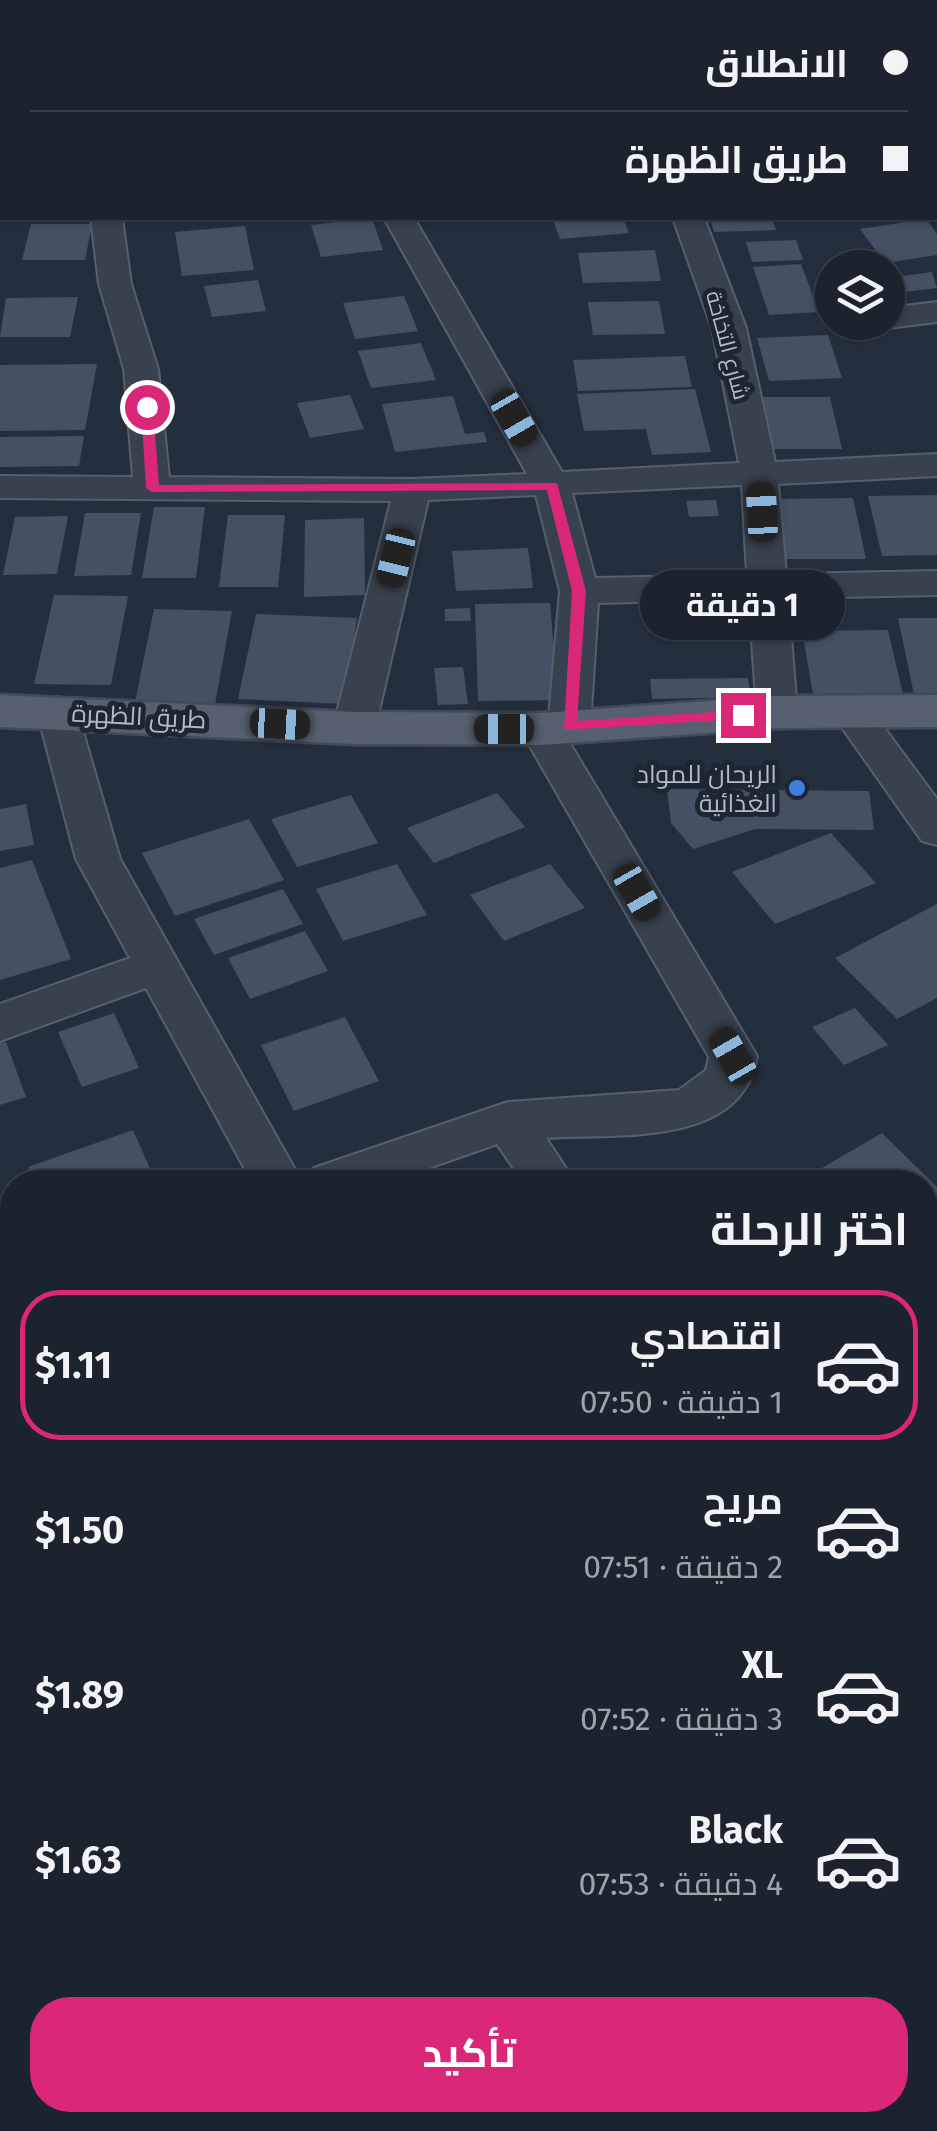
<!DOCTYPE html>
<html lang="ar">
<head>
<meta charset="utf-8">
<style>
  :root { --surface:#1b232e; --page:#282f3a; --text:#f1f3f6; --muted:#a0a4aa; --line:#39404a; --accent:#db2777 }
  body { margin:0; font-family:"Fira Sans",Cairo,sans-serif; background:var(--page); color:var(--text); direction:rtl; height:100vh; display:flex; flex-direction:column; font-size:38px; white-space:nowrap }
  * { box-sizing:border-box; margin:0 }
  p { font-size:32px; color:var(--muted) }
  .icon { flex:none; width:55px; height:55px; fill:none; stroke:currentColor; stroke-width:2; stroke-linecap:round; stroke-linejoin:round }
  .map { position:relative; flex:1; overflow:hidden; direction:ltr }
  .panel { position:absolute; left:0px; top:1170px; width:938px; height:962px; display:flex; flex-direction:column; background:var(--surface); border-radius:40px 40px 0 0; box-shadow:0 2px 8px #0004,0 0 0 2px var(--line); direction:rtl }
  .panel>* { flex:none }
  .hud { position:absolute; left:0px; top:0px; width:938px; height:220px; box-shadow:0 2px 8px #0004,0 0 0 2px var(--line); direction:rtl; display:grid; align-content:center; height:220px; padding:0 30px; background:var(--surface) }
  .controls { position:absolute; left:815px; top:250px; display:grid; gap:20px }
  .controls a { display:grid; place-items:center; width:90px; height:90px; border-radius:50%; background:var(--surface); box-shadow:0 2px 8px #0004,0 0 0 2px var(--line); font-size:50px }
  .end { position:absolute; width:45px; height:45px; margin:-22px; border:12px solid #db2777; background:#fff; box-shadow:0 0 0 5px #fff }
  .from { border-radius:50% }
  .bubble { position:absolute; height:70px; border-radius:35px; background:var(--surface); box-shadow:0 2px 8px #0004,0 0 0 2px var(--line); font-size:32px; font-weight:700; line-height:70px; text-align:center; direction:rtl }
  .car { position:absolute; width:30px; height:60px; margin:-30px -15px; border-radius:12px; box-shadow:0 0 8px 2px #0007; background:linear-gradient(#222 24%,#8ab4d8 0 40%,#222 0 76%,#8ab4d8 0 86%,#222 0) }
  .hud b { display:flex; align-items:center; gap:35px; height:95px; font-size:38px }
  .hud b+b { border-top:2px solid var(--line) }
  .hud i { width:25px; height:25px; background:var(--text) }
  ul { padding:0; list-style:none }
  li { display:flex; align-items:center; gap:30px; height:150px; margin:0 20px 15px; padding:0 10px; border:5px solid transparent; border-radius:40px }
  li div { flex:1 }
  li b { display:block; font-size:38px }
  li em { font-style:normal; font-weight:700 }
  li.selected { border-color:var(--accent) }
  li>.icon { width:90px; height:90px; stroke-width:1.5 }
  h2 { padding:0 30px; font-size:45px; line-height:120px }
  .button { display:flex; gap:20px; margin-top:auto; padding:20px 30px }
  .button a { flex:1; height:115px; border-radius:40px; background:var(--accent); color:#fff; font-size:40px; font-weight:700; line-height:115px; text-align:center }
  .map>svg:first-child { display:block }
</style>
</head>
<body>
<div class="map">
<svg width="937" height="2131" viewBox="0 0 937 2131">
  <rect width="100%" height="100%" fill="#242f3e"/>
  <path fill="#455162" d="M372 218 383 250 321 257 311 225Z
    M552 218H623L629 233 560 239Z
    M710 218H772L776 230 714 232Z
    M926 219 937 234V255L885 263 860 229Z
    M31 224H92L85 260H22Z
    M245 226 254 270 182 276 175 232Z
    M796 240 803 260 752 262 746 242Z
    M655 250 661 281 583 283 578 253Z
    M801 264 819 312 769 315 753 267Z
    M932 272 937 288 888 294V278Z
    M258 280 266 311 212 317 204 286Z
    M404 296 418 331 355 339 343 303Z
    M78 297 70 337H0L6 298Z
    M659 301 665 334 593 335 588 302Z
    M828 335 842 378 769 381 757 338Z
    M421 343 436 380 371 388 358 351Z
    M685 356 692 387 578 391 573 360Z
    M97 364 85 430 0 431V365Z
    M695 389 711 452 652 455 646 429 584 431 577 394Z
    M350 395 364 429 310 438 297 403Z
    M453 396 465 434 484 432 487 442 395 452 382 404Z
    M763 397H830L842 449H772Z
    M84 436 79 466 0 467V437Z
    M937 495V555L882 556 868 496Z
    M853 498 866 559H782L772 499Z
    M716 500 719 516 689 517 686 501Z
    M154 507H205L196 578H142Z
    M85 513H141L131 575 74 576Z
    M228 515H285L278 587H219Z
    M68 516 57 574 3 575 15 517Z
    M364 518 365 595 304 597 305 520Z
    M528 548 533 588 456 591 452 551Z
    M54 595 128 596 111 685 34 684Z
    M550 603 558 700 478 701 475 604Z
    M470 608 471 621H445V609Z
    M154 609 232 611 215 704 135 702Z
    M256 614 357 618 344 704 238 699Z
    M898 618H937V699H915Z
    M888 630 904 699 814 700 802 631Z
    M463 667 468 704 438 705 434 668Z
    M748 678 751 697 652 699 650 679Z
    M667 789 869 791 874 830 755 829 693 849 671 823Z
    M497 793 525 827 434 863 407 828Z
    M351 795 378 843 297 867 271 819Z
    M26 804 34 845 0 851V809Z
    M249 819 284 880 175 916 142 853Z
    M831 833 876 883 775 924 732 872Z
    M32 860 71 959 0 980V868Z
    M397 864 427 915 343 941 316 889Z
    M550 864 585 908 504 941 470 895Z
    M283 889 303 924 214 955 194 919Z
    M937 904V998L897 1019 835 958Z
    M305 931 328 971 250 999 228 958Z
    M855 1008 888 1045 844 1065 812 1027Z
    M114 1013 139 1068 82 1087 58 1032Z
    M345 1017 379 1081 294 1111 261 1045Z
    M6 1042 26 1097 0 1105V1043Z
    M133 1130 156 1182H34L28 1167Z
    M882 1133 937 1187V1217L925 1225V1182H824L815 1172Z
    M937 1394V1512L925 1521V1403Z
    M925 1867 937 1883V2041L925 2051Z
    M468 2120H527L533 2131H473Z
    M585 2120H764L748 2131H592Z
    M813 2120H878L863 2131H820Z"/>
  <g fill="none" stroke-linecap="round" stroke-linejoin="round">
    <defs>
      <path id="minor" d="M268 0H296L298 2H270Z
        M594 0H622L623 2H596Z
        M935 27H937V43H935Z
        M2 85V103L0 104V86Z
        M91 218H122L131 284 158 369 169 477 412 479 527 474 384 218H414L562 472 739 463 712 328 673 218H704L746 328 775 462 937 454V476L778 484 786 574 937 571V595L788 598 797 712 791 722 777 726 763 722 757 712 749 599 598 603 590 726 584 736 568 740 757 1056C743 1149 615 1133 546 1138L575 1182H523L497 1144 389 1182H307L314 1168 508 1102 679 1090 706 1070 709 1057 520 729 526 719 549 717 560 591 536 495 428 500 375 728 369 738 354 742 339 738 333 728 391 501 0 498V476L133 477 124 369 99 284ZM742 485 747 575 595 578 572 493Z
        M937 302V322L888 328 874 322H888V308Z
        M57 697 71 701 77 711 120 859 302 1182H252L146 988 0 1041V1004L130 958 76 859 37 711 43 701Z
        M851 698 865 702 937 799V845L922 841 831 712 837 702Z
        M937 1564V1621L925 1626V1569Z
        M0 1600 12 1605V1703L0 1699Z
        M925 1692 937 1697V1766L925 1762Z
        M12 2076V2120H41L36 2131H0V2080Z
        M96 2120H164L167 2131H99Z"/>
      <path id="major" d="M0 695 354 712 541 713 777 696 937 695V727L777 728 541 745 354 744 0 727Z"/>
    </defs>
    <use href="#minor" stroke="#565f6c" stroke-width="4"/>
    <use href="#major" stroke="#414a57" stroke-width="5"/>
    <use href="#minor" fill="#38414e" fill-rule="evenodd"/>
    <use href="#major" fill="#56606e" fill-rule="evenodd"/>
  </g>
  <path fill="#db2777" d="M147 403 153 407 159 485 557 483 586 591 577 721 743 710 750 715 743 719 564 730 572 591 547 490 152 492 146 488 141 407Z"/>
  <circle fill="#3f7fe0" stroke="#1d2633" stroke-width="4" cx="797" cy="788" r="10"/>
  <g text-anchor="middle" stroke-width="10" stroke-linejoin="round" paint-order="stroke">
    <g font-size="22" fill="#b4bcc9" stroke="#1d2633">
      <text transform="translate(728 345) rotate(75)" y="8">شارع التخاخة</text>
    </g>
    <g font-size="25" fill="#b4bcc9" stroke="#1d2633">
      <text transform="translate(139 716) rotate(3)" y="9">طريق الظهرة</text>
    </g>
    <g font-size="25" fill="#b4bcc9" stroke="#1d2633" text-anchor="end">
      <text x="777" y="783">الريحان للمواد<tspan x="777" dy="29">الغذائية</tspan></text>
    </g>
  </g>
</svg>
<div class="controls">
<a><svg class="icon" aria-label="layers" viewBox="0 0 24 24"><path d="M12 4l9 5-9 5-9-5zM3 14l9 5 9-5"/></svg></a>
</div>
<i class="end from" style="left:147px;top:407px"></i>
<i class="end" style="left:743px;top:715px"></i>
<div class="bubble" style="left:640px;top:570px;width:205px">1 دقيقة</div>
<i class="car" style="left:514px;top:418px;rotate:150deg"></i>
<i class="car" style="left:762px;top:512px;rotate:357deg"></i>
<i class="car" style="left:396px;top:558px;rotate:194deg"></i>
<i class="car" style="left:280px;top:724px;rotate:93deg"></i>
<i class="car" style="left:504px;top:729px;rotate:270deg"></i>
<i class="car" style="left:637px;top:892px;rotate:150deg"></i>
<i class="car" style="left:733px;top:1056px;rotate:330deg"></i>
<div class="hud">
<b><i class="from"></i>الانطلاق</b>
<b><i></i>طريق الظهرة</b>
</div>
<section class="panel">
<h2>اختر الرحلة</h2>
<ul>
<li class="selected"><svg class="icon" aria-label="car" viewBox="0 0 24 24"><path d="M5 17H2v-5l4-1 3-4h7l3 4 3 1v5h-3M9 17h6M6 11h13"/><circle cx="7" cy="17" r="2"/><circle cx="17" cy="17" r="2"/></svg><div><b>اقتصادي</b><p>1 دقيقة · 07:50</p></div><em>$1.11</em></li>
<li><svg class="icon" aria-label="car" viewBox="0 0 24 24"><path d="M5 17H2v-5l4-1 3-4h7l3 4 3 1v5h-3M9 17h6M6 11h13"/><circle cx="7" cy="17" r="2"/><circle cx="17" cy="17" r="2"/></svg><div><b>مريح</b><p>2 دقيقة · 07:51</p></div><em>$1.50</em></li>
<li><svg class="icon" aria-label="car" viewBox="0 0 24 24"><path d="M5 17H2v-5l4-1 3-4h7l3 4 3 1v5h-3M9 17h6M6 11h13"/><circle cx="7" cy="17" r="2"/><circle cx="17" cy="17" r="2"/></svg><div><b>XL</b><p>3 دقيقة · 07:52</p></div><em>$1.89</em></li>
<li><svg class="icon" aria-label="car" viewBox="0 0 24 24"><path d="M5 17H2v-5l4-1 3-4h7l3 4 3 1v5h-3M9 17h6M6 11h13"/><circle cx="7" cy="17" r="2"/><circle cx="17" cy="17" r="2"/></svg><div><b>Black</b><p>4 دقيقة · 07:53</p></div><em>$1.63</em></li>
</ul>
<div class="button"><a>تأكيد</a></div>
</section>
</div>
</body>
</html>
